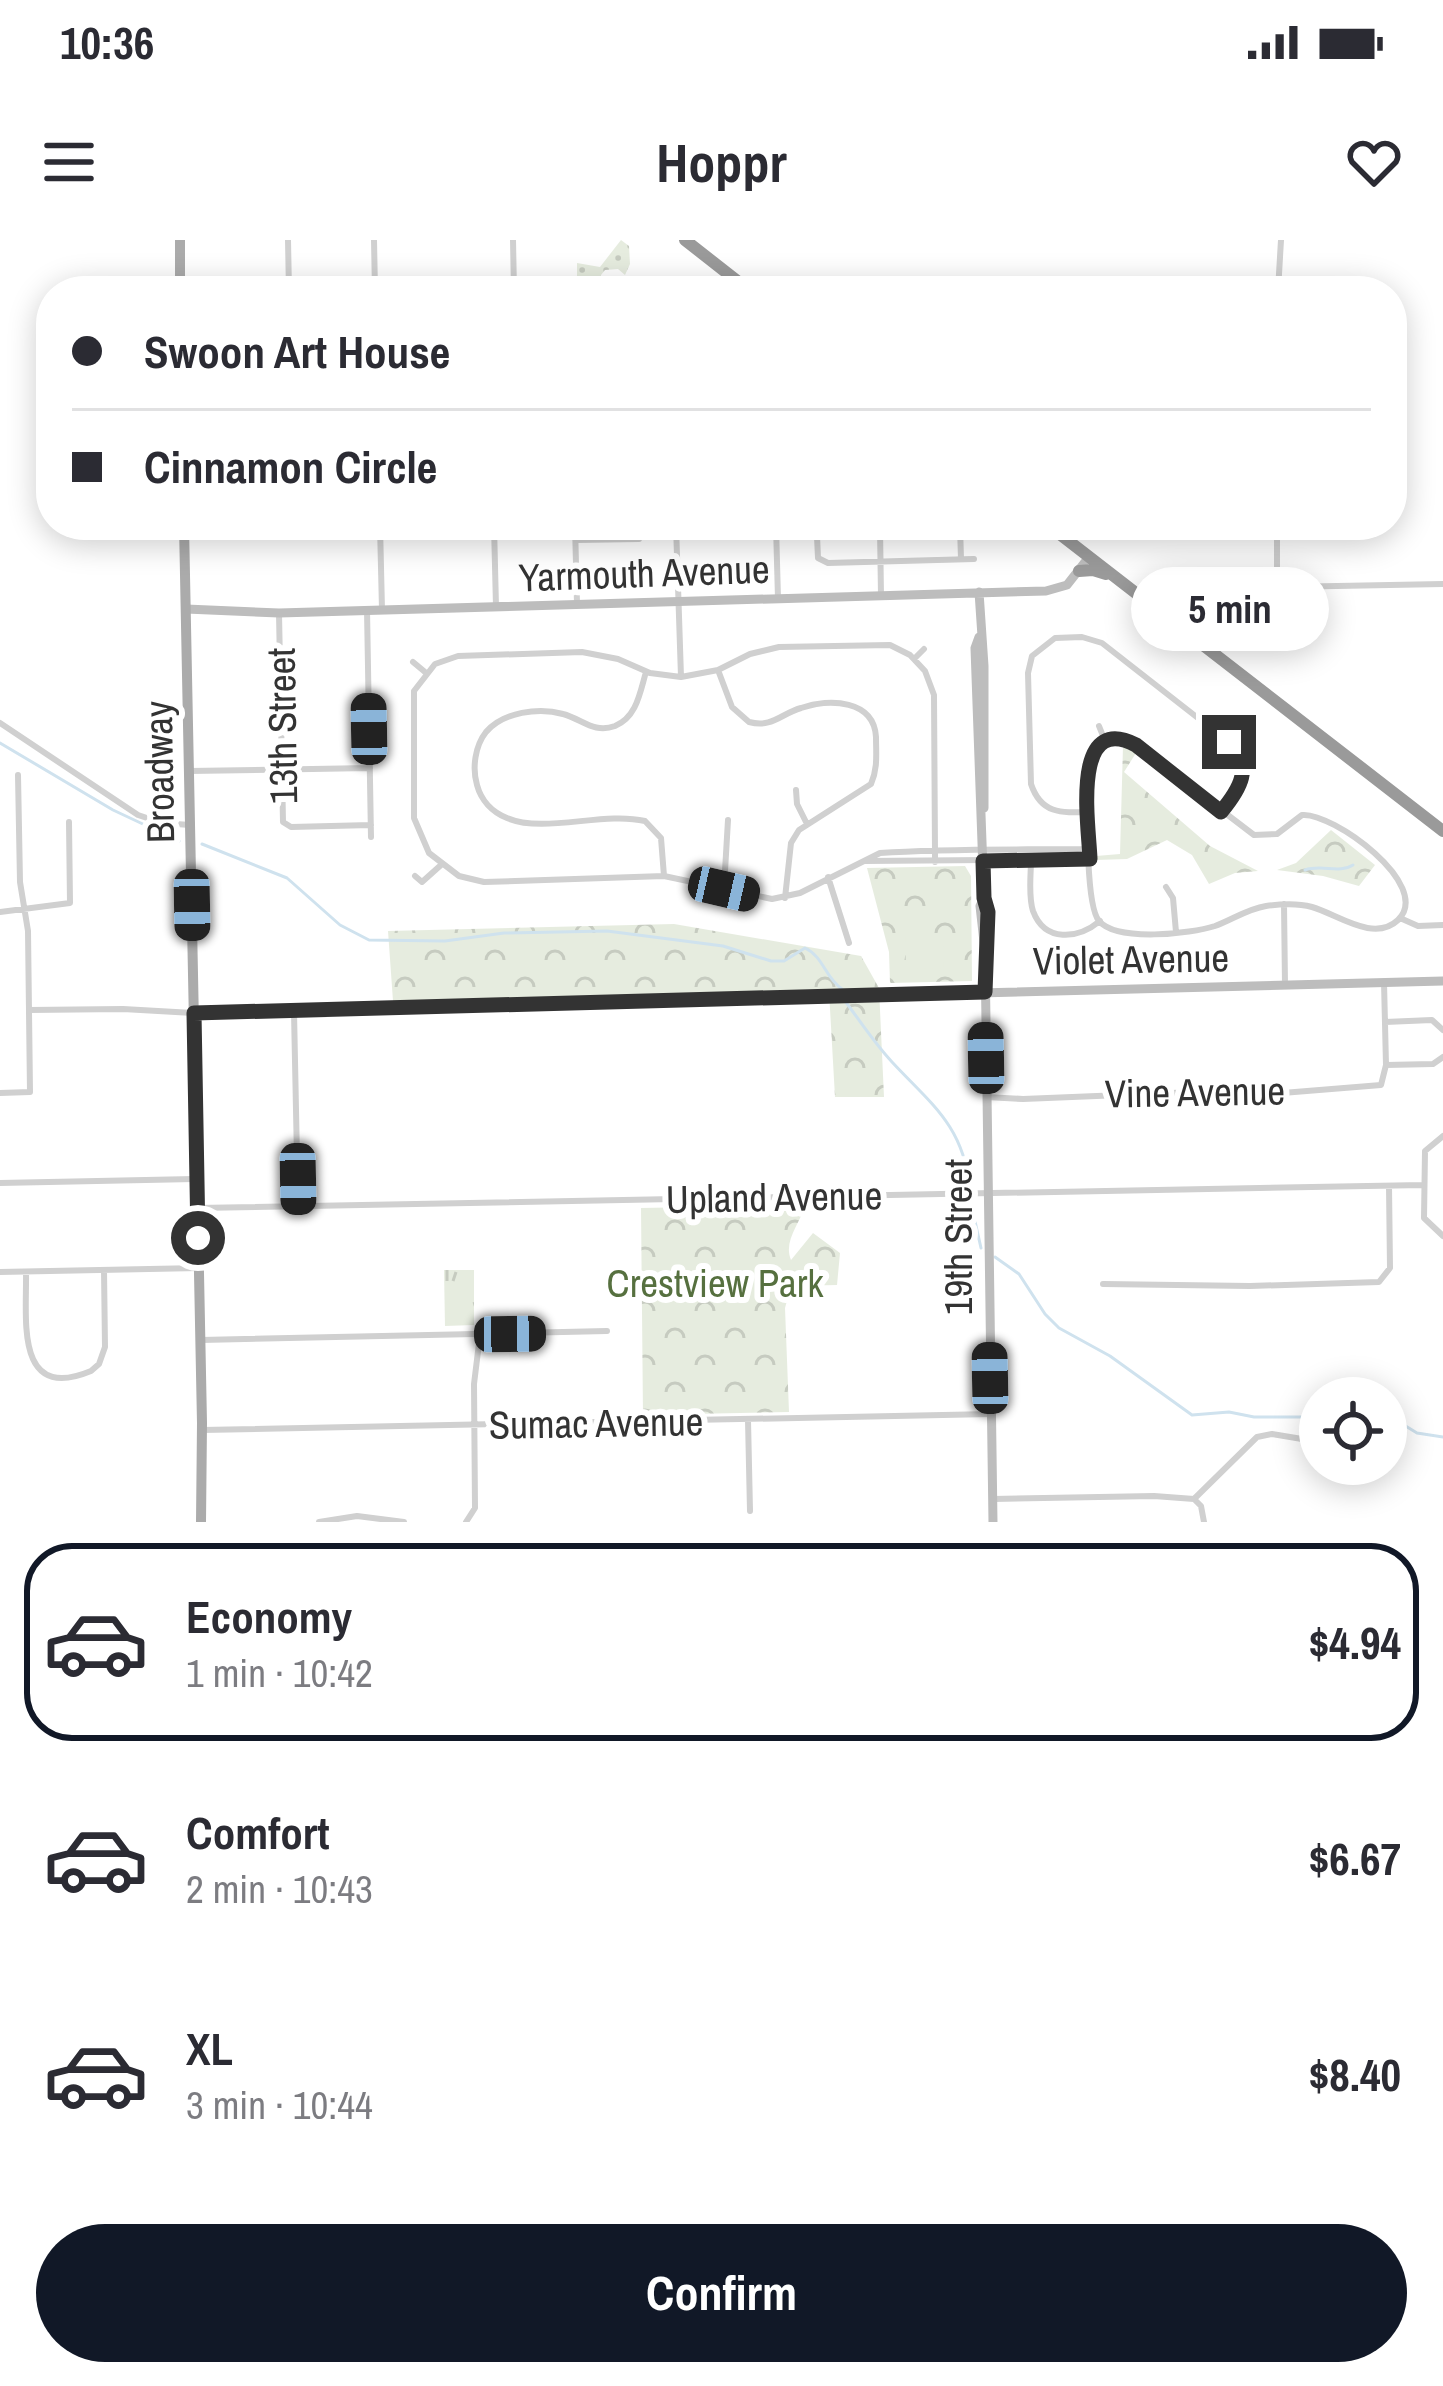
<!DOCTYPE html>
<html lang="en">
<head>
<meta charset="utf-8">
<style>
  :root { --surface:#fff; --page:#f2f2f3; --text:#2b2b33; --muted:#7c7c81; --line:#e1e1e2; --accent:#111827 }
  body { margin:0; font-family:"Archivo Narrow",sans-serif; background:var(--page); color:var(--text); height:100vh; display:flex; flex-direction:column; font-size:45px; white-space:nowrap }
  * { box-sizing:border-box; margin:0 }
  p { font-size:39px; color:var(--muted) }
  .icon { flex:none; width:66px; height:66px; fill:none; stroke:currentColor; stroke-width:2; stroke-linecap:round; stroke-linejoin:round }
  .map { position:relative; height:1282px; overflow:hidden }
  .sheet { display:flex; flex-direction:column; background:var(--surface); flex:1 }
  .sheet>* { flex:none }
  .top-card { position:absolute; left:36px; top:36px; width:1371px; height:264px; border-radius:48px; box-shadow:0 6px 30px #0003; display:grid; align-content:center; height:264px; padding:0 36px; background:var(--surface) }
  .controls { position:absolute; left:1299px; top:1137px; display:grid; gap:24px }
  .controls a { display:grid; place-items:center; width:108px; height:108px; border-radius:50%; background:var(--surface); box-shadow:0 6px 30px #0003; font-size:60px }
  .end { position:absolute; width:54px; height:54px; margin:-27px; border:15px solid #333; background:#fff; box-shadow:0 0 0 6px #fff }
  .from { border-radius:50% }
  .bubble { position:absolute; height:84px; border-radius:42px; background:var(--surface); box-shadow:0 6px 30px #0003; font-size:39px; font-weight:700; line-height:84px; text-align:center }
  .car { position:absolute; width:36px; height:72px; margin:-36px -18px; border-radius:15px; box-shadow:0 0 9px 3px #0007; background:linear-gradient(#222 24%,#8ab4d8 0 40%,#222 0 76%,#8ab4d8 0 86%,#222 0) }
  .top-card b { display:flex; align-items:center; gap:42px; height:114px; font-size:45px }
  .top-card b+b { border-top:3px solid var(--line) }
  .top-card i { width:30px; height:30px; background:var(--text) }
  ul { padding:21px 0 0; list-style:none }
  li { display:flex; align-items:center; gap:36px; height:198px; margin:0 24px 18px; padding:0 12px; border:6px solid transparent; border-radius:48px }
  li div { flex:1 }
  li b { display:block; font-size:45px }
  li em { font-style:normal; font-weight:700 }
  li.active { border-color:var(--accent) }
  li>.icon { width:108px; height:108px; stroke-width:1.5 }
  .button { display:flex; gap:24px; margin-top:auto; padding:24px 36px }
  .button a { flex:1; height:138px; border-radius:72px; background:var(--accent); color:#fff; font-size:48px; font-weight:700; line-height:138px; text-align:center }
  .status { display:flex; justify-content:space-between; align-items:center; height:84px; padding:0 60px; background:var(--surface); direction:ltr }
  .status svg { height:33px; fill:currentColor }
  header { display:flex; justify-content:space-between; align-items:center; height:156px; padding:0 36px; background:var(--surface); font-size:54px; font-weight:700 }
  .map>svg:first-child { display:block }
</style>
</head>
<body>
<div class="status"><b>10:36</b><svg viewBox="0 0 49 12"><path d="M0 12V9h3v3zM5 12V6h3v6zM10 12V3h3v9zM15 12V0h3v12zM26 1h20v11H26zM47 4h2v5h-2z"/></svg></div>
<header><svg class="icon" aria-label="menu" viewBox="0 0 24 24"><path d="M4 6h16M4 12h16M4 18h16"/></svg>Hoppr<svg class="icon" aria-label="heart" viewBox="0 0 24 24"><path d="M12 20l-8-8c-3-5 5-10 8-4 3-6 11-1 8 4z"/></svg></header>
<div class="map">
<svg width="1443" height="1282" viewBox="0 0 1443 1282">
  <defs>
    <pattern id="grass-tufts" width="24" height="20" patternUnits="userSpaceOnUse" patternTransform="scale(3)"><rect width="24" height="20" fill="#e6ecdf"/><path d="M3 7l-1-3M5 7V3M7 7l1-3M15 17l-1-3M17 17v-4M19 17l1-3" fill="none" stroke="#c6cbc0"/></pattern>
    <pattern id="park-crowns" width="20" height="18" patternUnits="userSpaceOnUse" patternTransform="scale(3)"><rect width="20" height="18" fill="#e6ecdf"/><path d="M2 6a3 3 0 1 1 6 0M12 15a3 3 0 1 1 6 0" fill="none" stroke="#c6cbc0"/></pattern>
    <pattern id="garden-dots" width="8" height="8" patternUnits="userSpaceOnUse" patternTransform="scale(3)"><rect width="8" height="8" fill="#e6ecdf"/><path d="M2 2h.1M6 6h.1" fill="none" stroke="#c6cbc0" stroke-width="1.8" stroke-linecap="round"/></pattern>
  </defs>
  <rect width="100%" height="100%" fill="#fff"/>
  <path fill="url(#grass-tufts)" d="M444 1030H474V1085L445 1086Z"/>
  <path fill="url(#park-crowns)" d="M1123 506 1136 513 1124 532 1210 606 1258 631 1235 633 1209 644 1192 615 1167 600 1127 619 1096 620V616L1120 614Z
    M1331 590 1375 625 1359 646 1323 636 1277 630 1296 623Z
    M965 626 971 636 972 741 890 743 889 712 867 628Z
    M674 684 861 716 879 748 884 857H835L829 751 393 761 388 691Z
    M805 965C800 984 783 1001 791 1020L813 993 840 1013 837 1045 791 1046 785 1068 789 1172 643 1175 641 968Z"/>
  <path fill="url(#garden-dots)" d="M621 0 629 6 630 24 625 35 618 29 605 30 601 35V51H577V23L600 27Z"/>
  <path fill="#e6ecdf" d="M943 695 944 728 906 729 905 697Z"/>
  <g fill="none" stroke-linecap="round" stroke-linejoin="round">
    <path stroke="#cfe2ee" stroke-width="3" d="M0 503 113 570 179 601
      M202 604 287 638 340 685 369 700 445 701 504 693 607 691 723 706 771 721H784L805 708C824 717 825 738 842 749
      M1305 630C1322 624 1339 634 1353 625
      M845 761C860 781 875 804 892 822 931 864 963 885 970 948
      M970 959 981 1008
      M995 1017 1019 1034 1045 1074 1059 1088 1110 1116 1192 1175 1229 1172 1254 1177H1320
      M1386 1174 1417 1193 1443 1197"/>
    <path stroke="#d0d0d0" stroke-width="6" d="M288 0 289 51
      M374 0 375 51
      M513 0 514 51
      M1278 51 1281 0
      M380 285 382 370
      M494 285 496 367
      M575 285 577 364
      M676 285 681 437
      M776 285 778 359
      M1277 285V347
      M879 286 822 289 817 296 818 318 828 323 974 319
      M960 287 961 319
      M880 288 881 356
      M880 291 960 289
      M576 300 639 299V285
      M367 370 371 597
      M279 373 283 582 291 587 371 585
      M1172 378 1195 357 1223 348 1443 344
      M914 419 924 409
      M413 422 425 432
      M718 430 732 467 749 482C773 488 780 474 801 468 830 458 874 460 876 497 876 514 878 528 871 544L799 590 791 603 785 658
      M646 432C640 452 637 477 615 486 594 494 582 479 563 474 539 467 503 472 486 492 475 506 472 528 477 545 481 560 492 572 507 578 545 594 603 571 645 581L661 598 664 636
      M0 483 138 575 162 583 190 585
      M1099 486 1105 501
      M1113 500 1136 505 1254 595 1277 594 1302 575C1332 572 1434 645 1398 680 1374 703 1337 674 1312 667 1297 663 1281 664 1266 666 1247 669 1232 680 1215 686 1190 694 1117 702 1099 681 1084 663 1088 554 1088 526L1094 510Z
      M189 531 370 528
      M796 550 797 564 807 584
      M1089 572C1061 573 1041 574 1031 544L1028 433 1032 416 1055 398 1082 397 1102 403 1235 507C1251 534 1239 550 1221 572
      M1031 620C1031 635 1028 656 1033 671 1045 703 1078 699 1100 681
      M864 621 1090 619
      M935 622V612L934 455 925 431 910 415 890 405 779 407 750 414 718 430 681 437 650 433 618 419 582 412 458 416 435 424 414 451V578L429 613 459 636 484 642 664 636 772 659 800 653 880 613C949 608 1020 610 1090 609
      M415 636 422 642 441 625
      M828 637 849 703
      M1166 647 1173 658 1176 692
      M724 648 728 580
      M1284 664 1285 745
      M0 672 70 663 69 582
      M1400 678 1418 686 1443 685
      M29 770 123 769 193 773
      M294 772 298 967
      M1385 782 1432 780 1443 790
      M1386 825 1433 824 1443 817
      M0 853 30 852 28 691 20 642 18 535
      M986 857 1023 859 1195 852 1259 855 1381 845 1386 825 1384 742
      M1443 896 1425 911 1424 978 1443 996
      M0 943 194 939
      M197 968 1423 945
      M0 1032 199 1028
      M26 1032C27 1078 14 1163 91 1131L99 1124 105 1107 104 1030
      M1103 1044 1250 1046 1379 1042 1390 1028 1389 946
      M201 1100 607 1091
      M748 1180 750 1271
      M202 1190 991 1174
      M993 1259 1154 1256 1194 1259
      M1194 1259 1257 1197 1272 1194 1320 1202
      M1194 1259 1201 1266 1204 1282
      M319 1282 357 1276 404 1282
      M466 1282 475 1268 474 1144 480 1095"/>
    <path stroke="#bdbdbd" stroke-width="9" d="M979 352 984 426V568
      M186 369 279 373 1046 351 1067 345 1089 317
      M979 397 975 408 984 658 988 672 985 711 993 1282
      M984 658 980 666 985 711
      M194 773 1443 741"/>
    <path stroke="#ababab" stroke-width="10" d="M180 0V51
      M184 285 202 1183 201 1282"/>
    <path stroke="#9a9a9a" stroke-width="12" d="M685 0 750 51
      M1048 285 1443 591
      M1079 331 1093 330 1106 334"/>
  </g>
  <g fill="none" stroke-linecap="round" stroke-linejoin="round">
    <path stroke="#333" stroke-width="15" d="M198 998 194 773 985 752 988 672 984 658 983 621 1090 619C1089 587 1070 471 1136 505L1221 572C1240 549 1254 527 1229 502"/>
  </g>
  <g text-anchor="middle" stroke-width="12" stroke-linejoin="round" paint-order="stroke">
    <g font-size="39" fill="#333" stroke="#fff">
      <text transform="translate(644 333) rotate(-2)" y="14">Yarmouth Avenue</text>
      <text transform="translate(282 486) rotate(-91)" y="14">13th Street</text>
      <text transform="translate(159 532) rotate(-91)" y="14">Broadway</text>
      <text transform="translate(1131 719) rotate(-1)" y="14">Violet Avenue</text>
      <text transform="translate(1195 852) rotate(-1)" y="14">Vine Avenue</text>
      <text transform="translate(774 957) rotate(-1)" y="14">Upland Avenue</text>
      <text transform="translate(958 997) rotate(-90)" y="14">19th Street</text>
      <text transform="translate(596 1183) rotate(-1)" y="14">Sumac Avenue</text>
    </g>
    <g font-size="39" fill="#56703f" stroke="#fff">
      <text x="715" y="1057">Crestview Park</text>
    </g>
  </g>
</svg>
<div class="controls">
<a><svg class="icon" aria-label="locate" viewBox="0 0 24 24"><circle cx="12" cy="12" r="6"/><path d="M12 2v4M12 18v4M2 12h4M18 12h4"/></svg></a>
</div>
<i class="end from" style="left:198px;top:998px"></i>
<i class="end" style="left:1229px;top:502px"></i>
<div class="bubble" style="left:1131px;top:327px;width:198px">5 min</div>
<i class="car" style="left:369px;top:489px;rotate:359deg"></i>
<i class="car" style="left:724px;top:649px;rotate:103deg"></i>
<i class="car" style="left:192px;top:665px;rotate:179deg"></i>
<i class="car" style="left:986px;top:818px;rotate:359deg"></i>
<i class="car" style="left:298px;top:939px;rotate:179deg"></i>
<i class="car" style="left:510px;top:1094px;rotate:89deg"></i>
<i class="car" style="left:990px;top:1138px;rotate:359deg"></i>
<div class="top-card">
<b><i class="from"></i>Swoon Art House</b>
<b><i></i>Cinnamon Circle</b>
</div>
</div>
<section class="sheet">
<ul>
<li class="active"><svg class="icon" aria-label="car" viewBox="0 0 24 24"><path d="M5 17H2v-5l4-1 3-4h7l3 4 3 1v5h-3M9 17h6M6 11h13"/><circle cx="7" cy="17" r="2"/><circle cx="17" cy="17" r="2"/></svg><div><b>Economy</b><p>1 min · 10:42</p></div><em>$4.94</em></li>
<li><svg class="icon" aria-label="car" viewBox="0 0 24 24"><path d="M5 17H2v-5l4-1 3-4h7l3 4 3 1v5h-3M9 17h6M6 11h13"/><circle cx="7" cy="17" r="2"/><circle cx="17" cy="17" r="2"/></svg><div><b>Comfort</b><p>2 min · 10:43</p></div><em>$6.67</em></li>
<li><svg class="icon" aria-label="car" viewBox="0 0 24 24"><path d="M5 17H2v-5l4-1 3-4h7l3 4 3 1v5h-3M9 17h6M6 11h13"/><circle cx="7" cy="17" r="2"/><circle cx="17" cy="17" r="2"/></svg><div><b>XL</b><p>3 min · 10:44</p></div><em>$8.40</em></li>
</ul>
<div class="button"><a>Confirm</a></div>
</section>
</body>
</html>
